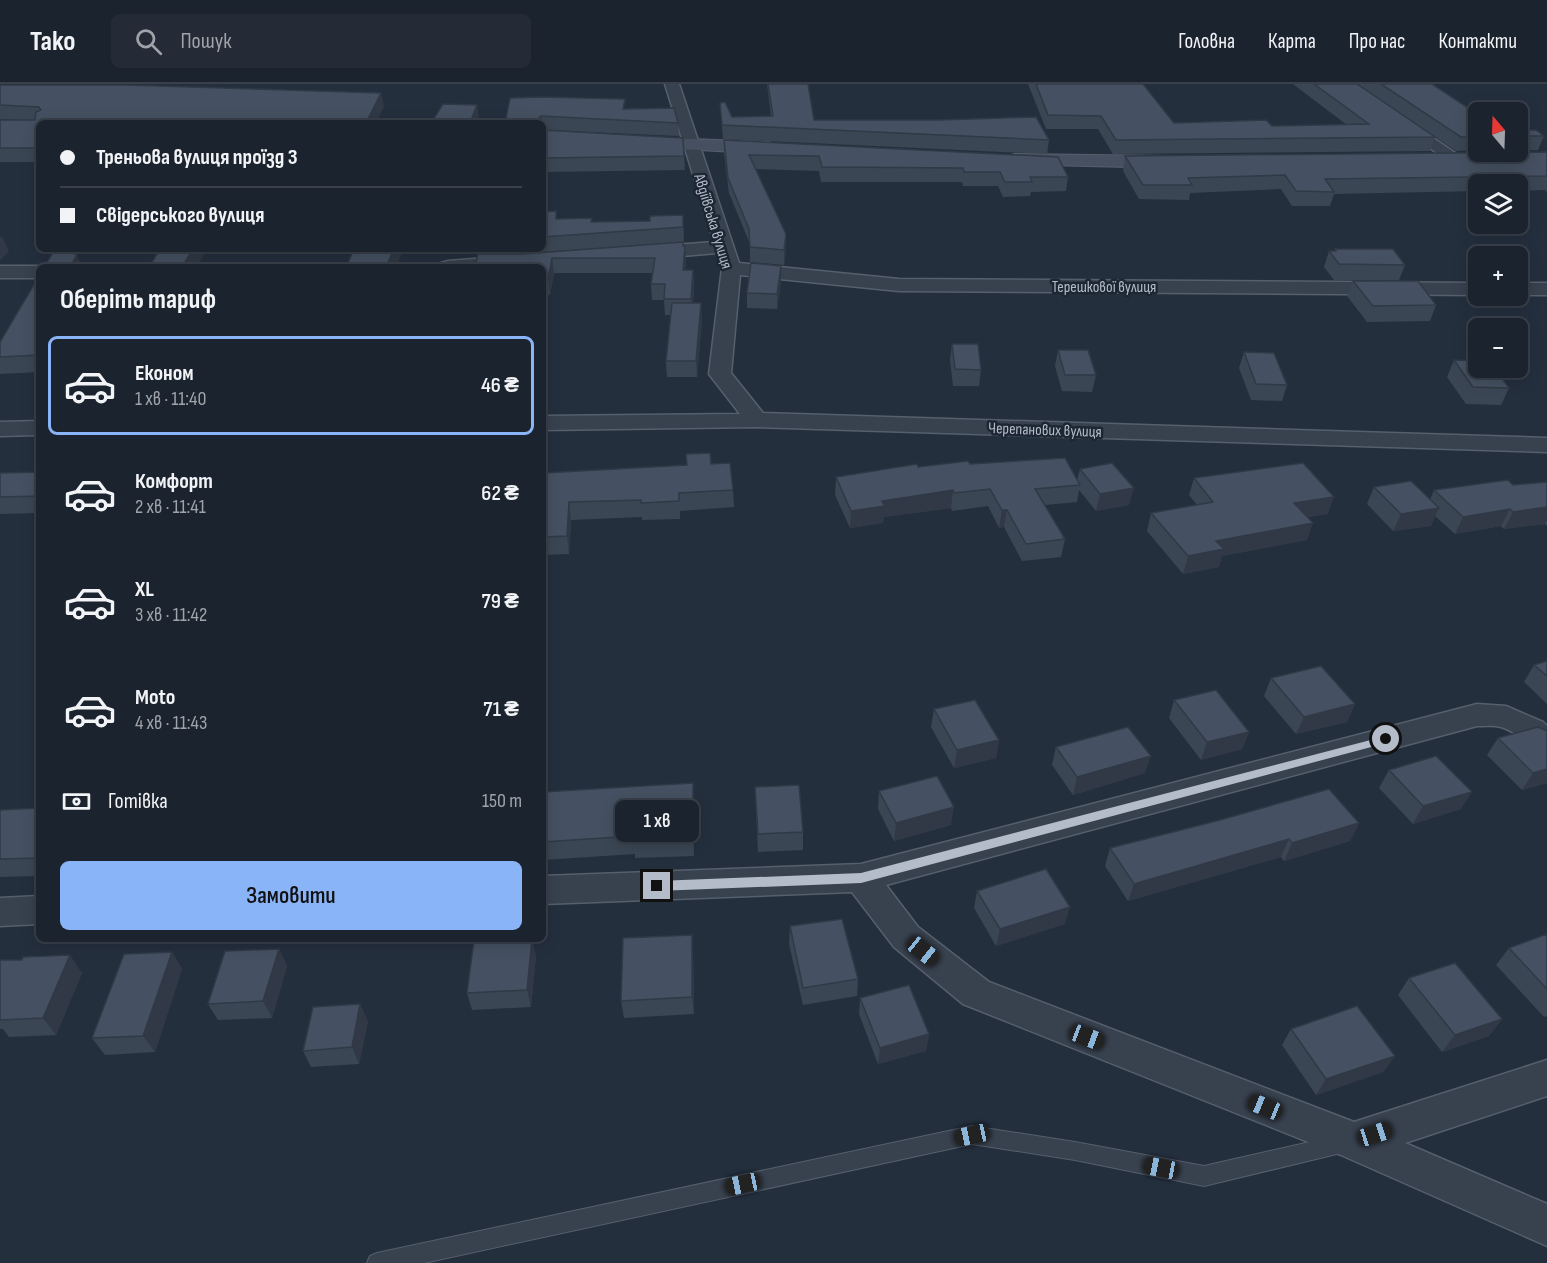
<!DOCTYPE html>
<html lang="uk">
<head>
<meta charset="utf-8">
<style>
  :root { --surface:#1b232e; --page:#242b36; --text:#f1f3f6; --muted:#a0a4aa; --line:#39404a; --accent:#8ab4f8 }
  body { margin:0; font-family:"Sofia Sans Condensed",sans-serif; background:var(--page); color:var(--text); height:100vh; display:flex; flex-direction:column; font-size:22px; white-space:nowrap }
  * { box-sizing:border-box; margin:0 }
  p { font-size:20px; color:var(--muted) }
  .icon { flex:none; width:33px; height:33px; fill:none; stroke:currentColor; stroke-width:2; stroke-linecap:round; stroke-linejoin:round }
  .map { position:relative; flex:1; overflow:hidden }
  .sheet { position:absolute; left:36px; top:180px; width:510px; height:678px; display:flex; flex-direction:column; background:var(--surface); border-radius:9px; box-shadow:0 3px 15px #0003,0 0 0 2px var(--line) }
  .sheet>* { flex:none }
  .top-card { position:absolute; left:36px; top:36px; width:510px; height:132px; border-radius:9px; box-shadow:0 3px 15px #0003,0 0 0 2px var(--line); display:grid; align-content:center; height:132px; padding:0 24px; background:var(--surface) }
  .needle { width:39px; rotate:341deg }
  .controls { position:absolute; left:1468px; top:18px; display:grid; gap:12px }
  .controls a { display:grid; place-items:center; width:60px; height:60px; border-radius:9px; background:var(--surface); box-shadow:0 3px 15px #0003,0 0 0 2px var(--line); font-size:30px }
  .end { position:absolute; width:27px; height:27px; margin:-14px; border:8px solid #b4bcc9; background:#111; box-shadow:0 0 0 3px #111 }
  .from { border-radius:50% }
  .bubble { position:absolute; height:42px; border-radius:9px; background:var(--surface); box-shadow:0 3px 15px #0003,0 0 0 2px var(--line); font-size:20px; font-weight:600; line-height:42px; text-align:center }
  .car { position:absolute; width:18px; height:36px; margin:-18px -9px; border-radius:8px; box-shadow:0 0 4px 2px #0007; background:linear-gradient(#222 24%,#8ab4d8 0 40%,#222 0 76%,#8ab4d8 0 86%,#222 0) }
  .top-card b { display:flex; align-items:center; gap:21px; height:57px; font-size:22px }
  .top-card b+b { border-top:2px solid var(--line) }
  .top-card i { width:15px; height:15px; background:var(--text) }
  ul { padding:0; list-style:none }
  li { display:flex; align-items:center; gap:18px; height:99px; margin:0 12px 9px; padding:0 12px; border:3px solid transparent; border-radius:9px }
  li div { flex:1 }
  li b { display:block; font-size:22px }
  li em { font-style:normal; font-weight:600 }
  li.current { border-color:var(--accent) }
  li>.icon { width:54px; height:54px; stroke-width:1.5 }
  h2 { padding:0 24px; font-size:27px; line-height:72px }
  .pay { display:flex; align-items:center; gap:15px; height:66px; padding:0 24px; font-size:22px }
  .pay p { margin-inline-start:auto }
  .button { display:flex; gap:12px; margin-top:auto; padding:12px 24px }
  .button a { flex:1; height:69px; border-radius:9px; background:var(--accent); color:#111; font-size:24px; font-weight:600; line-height:69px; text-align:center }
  header { display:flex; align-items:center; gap:36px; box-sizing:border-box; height:84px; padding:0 30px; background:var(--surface); border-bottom:2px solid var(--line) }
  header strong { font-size:28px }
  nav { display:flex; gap:33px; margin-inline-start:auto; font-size:21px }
  .search { width:420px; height:54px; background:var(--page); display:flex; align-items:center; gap:15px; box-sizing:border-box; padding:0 21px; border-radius:9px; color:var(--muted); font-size:22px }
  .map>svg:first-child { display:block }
</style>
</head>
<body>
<header>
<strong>Tako</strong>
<div class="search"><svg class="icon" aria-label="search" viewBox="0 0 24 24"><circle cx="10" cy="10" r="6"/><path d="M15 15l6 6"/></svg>Пошук</div>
<nav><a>Головна</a><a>Карта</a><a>Про нас</a><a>Контакти</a></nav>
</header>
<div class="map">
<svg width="1547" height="1179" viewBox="0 0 1547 1179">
  <rect width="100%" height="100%" fill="#242f3e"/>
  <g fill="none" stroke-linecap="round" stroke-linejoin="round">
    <defs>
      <path id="lane" d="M972 1042 1075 1058 1204 1082 1341 1051 1348 1054 1350 1060 1348 1066 1341 1069 1204 1102 1075 1076 972 1060 424 1179H367L370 1172 377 1169Z"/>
      <path id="street" d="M665 0H679L739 179 899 195 1479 199V211L899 207 740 191 731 289 763 329 1547 354V368L757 343 543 346V332L740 330 709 290 722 184 717 169 648 175 641 173 639 169 641 165 648 163 714 158Z
        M1337 0H1354L1464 75 1456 80 1450 78Z
        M515 172 522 174 524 178 522 182 439 183 441 179 448 177Z
        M0 182H39L42 183H39V194H0Z
        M1518 199H1547V211H1518Z
        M39 337V351L0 352V338Z
        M1477 620 1506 622 1543 638 1547 642V669C1530 664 1519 648 1501 643 1494 641 1485 642 1477 642L886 801 918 843 989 898 1354 1038 1547 976V1012L1405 1059 1547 1120V1162L1341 1071 963 920 894 863 852 808 543 820V792L861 780Z
        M39 812V840L0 842V814Z"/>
      <path id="secondary" d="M637 53 769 58 775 60 778 64 775 68 769 70 631 62 628 58 631 54Z
        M1015 70 1170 72 1177 74 1179 78 1177 82 1170 84 1008 80 1006 76 1008 72Z"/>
    </defs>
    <use href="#lane" stroke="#565f6c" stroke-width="2"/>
    <use href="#street" stroke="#565f6c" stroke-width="3"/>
    <use href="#secondary" stroke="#565f6c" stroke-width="2"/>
    <use href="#lane" fill="#38414e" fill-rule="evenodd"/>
    <use href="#street" fill="#38414e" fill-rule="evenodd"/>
    <use href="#secondary" fill="#465061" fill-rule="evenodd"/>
  </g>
  <path fill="#3b4654" d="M767 0H808L814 36 1049 56 1047 70 723 55 720 19 732 33 771 32Z
    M1028 0H1143L1174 39 1272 42 1347 41 1293 0H1432L1479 31V66L1456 67 1364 5 1435 53 1430 67 1113 70 1098 45H1046Z
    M0 1 384 22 376 39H39V78H0V36H22L0 35Z
    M510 14 626 25 678 39 679 52 543 46V39H505Z
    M543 46 683 54 685 86 543 88Z
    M1518 46 1544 52 1538 66H1518Z
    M724 56 1068 93 1066 107 1031 108 1030 112 1003 113 998 102H963L962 98H821L819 87 756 85 786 166 784 181 750 178V160L729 109 724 70Z
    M1547 68V108L1545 106 1518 107V100H1479V107L1334 110 1330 122H1292L1281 105 1190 109 1189 116 1139 115 1123 87 1125 72Z
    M556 127 557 135 592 134V138L650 137 683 131 684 158 516 170 683 162 686 178 685 186H693L694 201 693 219 702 235 697 293H667L666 277 671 231H665L664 216H652L651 200 653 189H554L550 211H543V183L483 170 482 165H543V128Z
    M1335 165 1405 181 1399 196H1334L1324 183 1329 167H1334Z
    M39 192V288L0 290V258Z
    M781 197 777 225 747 224V209Z
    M1353 197 1436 221 1430 237 1367 238 1347 212Z
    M952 260 981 286 979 302H953L950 276Z
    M1058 266 1096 291 1092 308 1062 307 1055 282Z
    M1244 268 1287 301 1282 317 1251 316 1239 284Z
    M1454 276 1509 304 1501 321 1466 320 1447 293Z
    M711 380 733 406 734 423 680 427V435L642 436V433L571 436 569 470 543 471V389Z
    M970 380 1077 396 1080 385 1129 421 1096 427 1079 406 1077 418 1045 421 1065 455 1061 473 1022 477 1004 443 999 444 988 422 952 427 951 424 884 433 883 439 850 444 835 411 836 393 918 383Z
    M39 388V429L0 430V389Z
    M1194 394 1328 430 1308 433 1307 456 1222 472 1219 483 1183 490 1147 447 1151 429 1197 421 1189 411Z
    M1547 398V442L1545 440 1504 445 1501 442 1455 450 1435 432 1431 442 1393 447 1367 420 1374 403 1430 416 1434 406Z
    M1547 577V620L1524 598 1534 581Z
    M1271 594 1355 620 1347 638 1296 650 1264 612Z
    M1174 616 1249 648 1242 665 1201 676 1169 634Z
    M934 625 999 656 996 674 954 684 931 643Z
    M1498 654 1547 699 1522 706 1487 671Z
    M1056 663 1145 689 1073 711 1052 681Z
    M1389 686 1461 725 1413 740 1379 704Z
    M755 703 803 748V766L758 768Z
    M879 707 951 741 894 757 878 725Z
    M543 708 694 716V772L635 774V770L543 776Z
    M39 724V792L0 793V726Z
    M1359 739 1350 757 1284 777 1281 773 1128 817 1105 782 1110 764Z
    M977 807 1065 840 996 862 974 824Z
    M790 842 858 895 857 912 803 921 789 860Z
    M1547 850V932L1544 933 1496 881 1509 864Z
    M279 865 287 882 272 934 218 936 208 920Z
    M172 868 182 885 155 968 105 971 92 954Z
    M693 868 694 930 624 934 621 917Z
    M536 871 531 923 472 926 467 909Z
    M0 876 82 889 56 951 9 953 3 945H0Z
    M1409 894 1502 935 1489 952 1442 968 1398 911Z
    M860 914 929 950 926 967 878 980 859 930Z
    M368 937 359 980 311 983 303 967Z
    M1291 945 1395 972 1383 988 1316 1011 1282 961Z"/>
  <path fill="#303945" d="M381 9 384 22 376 39H366Z
    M477 21 479 34 477 39H470Z
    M541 32 542 39H539V34Z
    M786 150V166L784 181V166Z
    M2 152 9 167 0 177V154Z
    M685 162 686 178 683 202V186Z
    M193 165H207L197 183H182Z
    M394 165H404L396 183H386Z
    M77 171 82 183H70Z
    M552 174 554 189 550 211 548 195Z
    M781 182V197L777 225V210Z
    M693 186 694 201 692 231 691 215Z
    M701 219 702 235 697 293 696 277Z
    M1134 404 1129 421 1096 427 1100 410Z
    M953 406 951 424 884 433 883 439 850 444 851 427 882 417Z
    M1334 413 1328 430 1288 436 1294 419Z
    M569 418 571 436 569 470 567 452Z
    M1547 423V436L1545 440 1504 445 1513 428Z
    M1439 424 1431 442 1393 447 1401 430Z
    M1510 425 1501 442 1455 450 1463 433Z
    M1002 426H1007L1004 443 999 444Z
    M1313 439 1307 456 1222 472 1219 483 1183 490 1188 472 1216 457Z
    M1355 620 1347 638 1296 650 1304 633Z
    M1249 648 1242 665 1201 676 1207 658Z
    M999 656 996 674 954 684 957 666Z
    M1151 672 1145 689 1073 711 1077 693Z
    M1547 685V699L1522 706 1533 689Z
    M693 699 694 716V772L693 755Z
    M1472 708 1461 725 1413 740 1423 722Z
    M954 723 951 741 894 757 896 739Z
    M1359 739 1350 757 1284 777 1292 759Z
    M1289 755 1281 773 1128 817 1134 800Z
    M1070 823 1065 840 996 862 1000 845Z
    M692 851 693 868 694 930 692 913Z
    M532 855 536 871 531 923 527 906Z
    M279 865 287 882 272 934 263 917Z
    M172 868 182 885 155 968 143 952Z
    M70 871 82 889 56 951 43 934Z
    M360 920 368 937 359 980 352 963Z
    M1502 935 1489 952 1442 968 1455 951Z
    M929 950 926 967 878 980 880 964Z
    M1395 972 1383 988 1316 1011 1326 995Z"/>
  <path fill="#455162" stroke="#303945" stroke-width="1.5" d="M768 0H808L814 36H938L1036 33 1049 56 722 41 720 19 725 18 732 33 773 32Z
    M1036 0H1143L1174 39 1266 36 1272 42 1369 40 1314 0H1357L1435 53 1116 56 1101 32 1048 31Z
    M1381 0H1432L1479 31V53H1461Z
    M0 1H126L381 9 366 39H39V64H0V36H35L36 28 41 26 39 23 0 21Z
    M542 13 625 15 623 25 674 24 678 39 541 32 539 34V39H505L510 14Z
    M443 20 477 21 470 39H431Z
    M543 46 683 54 684 72 543 74Z
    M1518 46H1536L1544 52H1518Z
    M724 56 1058 73 1068 93H1030L1032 98H1005L1000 88H964L963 84 822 83 819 72 749 71 786 150 784 166 750 163 749 145 728 94Z
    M1547 68V92L1325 95 1334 108 1296 107 1285 91 1188 94 1192 101H1143L1125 72Z
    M556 127V135L592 134 591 138 650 137V132L683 131V143L543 153V128Z
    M683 158V162H685L683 186H693L691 215H664L665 200H651L655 174H552L548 195H543V183H475L478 170H523Z
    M55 165H66L77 171 70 183H44Z
    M160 165H193L182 183H149Z
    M354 165H394L386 183H346Z
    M1335 165H1393L1405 181 1339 180 1329 167H1336Z
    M751 179 781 182 777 210 747 209Z
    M39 192V271L0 273V258Z
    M1353 197H1418L1436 221 1373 222Z
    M672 219H701L696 277H666Z
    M952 260H978L981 286 955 285Z
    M1058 266H1088L1096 291H1065Z
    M1244 268 1274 269 1287 301 1256 300Z
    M1454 276 1479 277V284H1494L1509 304 1473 303Z
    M710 369 711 380 730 379 733 406 679 409V417L641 419V416L569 418 567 452 543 453V389L687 381 686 370Z
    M1065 374 1080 401 1035 405 1065 455 1026 460 1007 426H1002L990 405 954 409 953 406 882 417 885 422 851 427 836 393 917 380 918 383 968 377 970 380Z
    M1112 379 1134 404 1100 410 1080 385Z
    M1303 379 1334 413 1294 419 1313 439 1216 457 1224 465 1188 472 1151 429 1213 418 1194 394Z
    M39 388V412L0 413V389Z
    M1508 396 1513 401 1547 398V423L1513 428 1510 425 1463 433 1434 406Z
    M1411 397 1439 424 1401 430 1374 403Z
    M1547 577V592L1534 581Z
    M1321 582 1355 620 1304 633 1271 594Z
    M1216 606 1249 648 1207 658 1174 616Z
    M975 616 999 656 957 666 934 625Z
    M1128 643 1151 672 1077 693 1056 663Z
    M1538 643 1547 647V685L1533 689 1498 654Z
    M1436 672 1472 708 1423 722 1389 686Z
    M937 692 954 723 896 739 879 707Z
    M693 699V755L633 757V752L543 758V708Z
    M799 701 803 748 758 750 755 703Z
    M1329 705 1359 739 1292 759 1289 755 1134 800 1110 764 1220 736Z
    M39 724V774L0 775V726Z
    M1046 785 1070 823 1000 845 977 807Z
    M842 835 858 895 803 904 790 842Z
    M1547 850V905L1509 864Z
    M692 851V913L621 917 623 854Z
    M501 855H532L527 906 467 909 474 856Z
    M279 865 263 917 208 920 225 867Z
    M172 868 143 952 92 954 124 870Z
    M70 871 43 934 0 936V876H22L23 873Z
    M1455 879 1502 935 1455 951 1409 894Z
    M909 901 929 950 880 964 860 914Z
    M360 920 352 963 303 967 313 923Z
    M1357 922 1395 972 1326 995 1291 945Z"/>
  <path fill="#b4bcc9" d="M1386 652 1391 655 1390 658 861 799 657 807 651 802 657 797 861 789Z"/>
  <g text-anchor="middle" stroke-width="5" stroke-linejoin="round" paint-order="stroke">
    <g font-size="16" fill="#b4bcc9" stroke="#1d2633">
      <text transform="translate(714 137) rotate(73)" y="6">Авдіївська вулиця</text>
      <text x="1104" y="208">Терешкової вулиця</text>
      <text transform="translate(1045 345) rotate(2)" y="6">Черепанових вулиця</text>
    </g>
  </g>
</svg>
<div class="controls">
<a><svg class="needle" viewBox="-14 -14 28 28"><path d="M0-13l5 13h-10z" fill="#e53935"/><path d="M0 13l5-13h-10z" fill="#a0a4aa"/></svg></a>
<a><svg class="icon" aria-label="layers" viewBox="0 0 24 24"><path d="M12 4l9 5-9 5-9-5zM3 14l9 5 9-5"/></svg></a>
<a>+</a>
<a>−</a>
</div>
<i class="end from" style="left:1386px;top:655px"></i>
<i class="end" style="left:657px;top:802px"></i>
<div class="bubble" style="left:615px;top:716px;width:84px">1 хв</div>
<i class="car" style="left:923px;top:867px;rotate:129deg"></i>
<i class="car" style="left:1087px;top:953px;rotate:111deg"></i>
<i class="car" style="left:1265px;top:1023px;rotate:292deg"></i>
<i class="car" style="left:1375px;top:1050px;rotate:72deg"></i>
<i class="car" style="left:972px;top:1051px;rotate:258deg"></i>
<i class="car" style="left:1161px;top:1084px;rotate:281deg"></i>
<i class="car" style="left:743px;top:1100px;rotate:258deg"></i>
<div class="top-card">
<b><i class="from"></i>Треньова вулиця проїзд 3</b>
<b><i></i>Свiдерського вулиця</b>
</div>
<section class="sheet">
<h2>Оберіть тариф</h2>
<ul>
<li class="current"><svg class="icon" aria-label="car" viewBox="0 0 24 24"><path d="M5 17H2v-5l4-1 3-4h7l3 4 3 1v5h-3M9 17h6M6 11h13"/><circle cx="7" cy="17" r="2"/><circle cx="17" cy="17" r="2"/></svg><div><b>Економ</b><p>1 хв · 11:40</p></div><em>46 ₴</em></li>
<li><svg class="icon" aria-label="car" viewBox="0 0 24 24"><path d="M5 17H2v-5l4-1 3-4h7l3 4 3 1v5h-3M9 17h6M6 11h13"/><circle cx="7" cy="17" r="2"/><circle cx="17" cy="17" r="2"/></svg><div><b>Комфорт</b><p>2 хв · 11:41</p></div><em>62 ₴</em></li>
<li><svg class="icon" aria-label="car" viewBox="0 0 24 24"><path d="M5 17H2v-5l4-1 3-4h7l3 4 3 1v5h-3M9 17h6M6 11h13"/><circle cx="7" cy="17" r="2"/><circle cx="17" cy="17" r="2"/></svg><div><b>XL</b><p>3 хв · 11:42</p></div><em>79 ₴</em></li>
<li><svg class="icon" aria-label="car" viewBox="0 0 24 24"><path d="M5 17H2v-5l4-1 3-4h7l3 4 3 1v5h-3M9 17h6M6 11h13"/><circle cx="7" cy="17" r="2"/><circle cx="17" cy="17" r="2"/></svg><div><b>Moto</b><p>4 хв · 11:43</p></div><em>71 ₴</em></li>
</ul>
<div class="pay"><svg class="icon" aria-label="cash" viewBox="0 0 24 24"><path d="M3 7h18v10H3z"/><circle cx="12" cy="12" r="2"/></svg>Готівка<p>150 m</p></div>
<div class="button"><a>Замовити</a></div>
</section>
</div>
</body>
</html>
